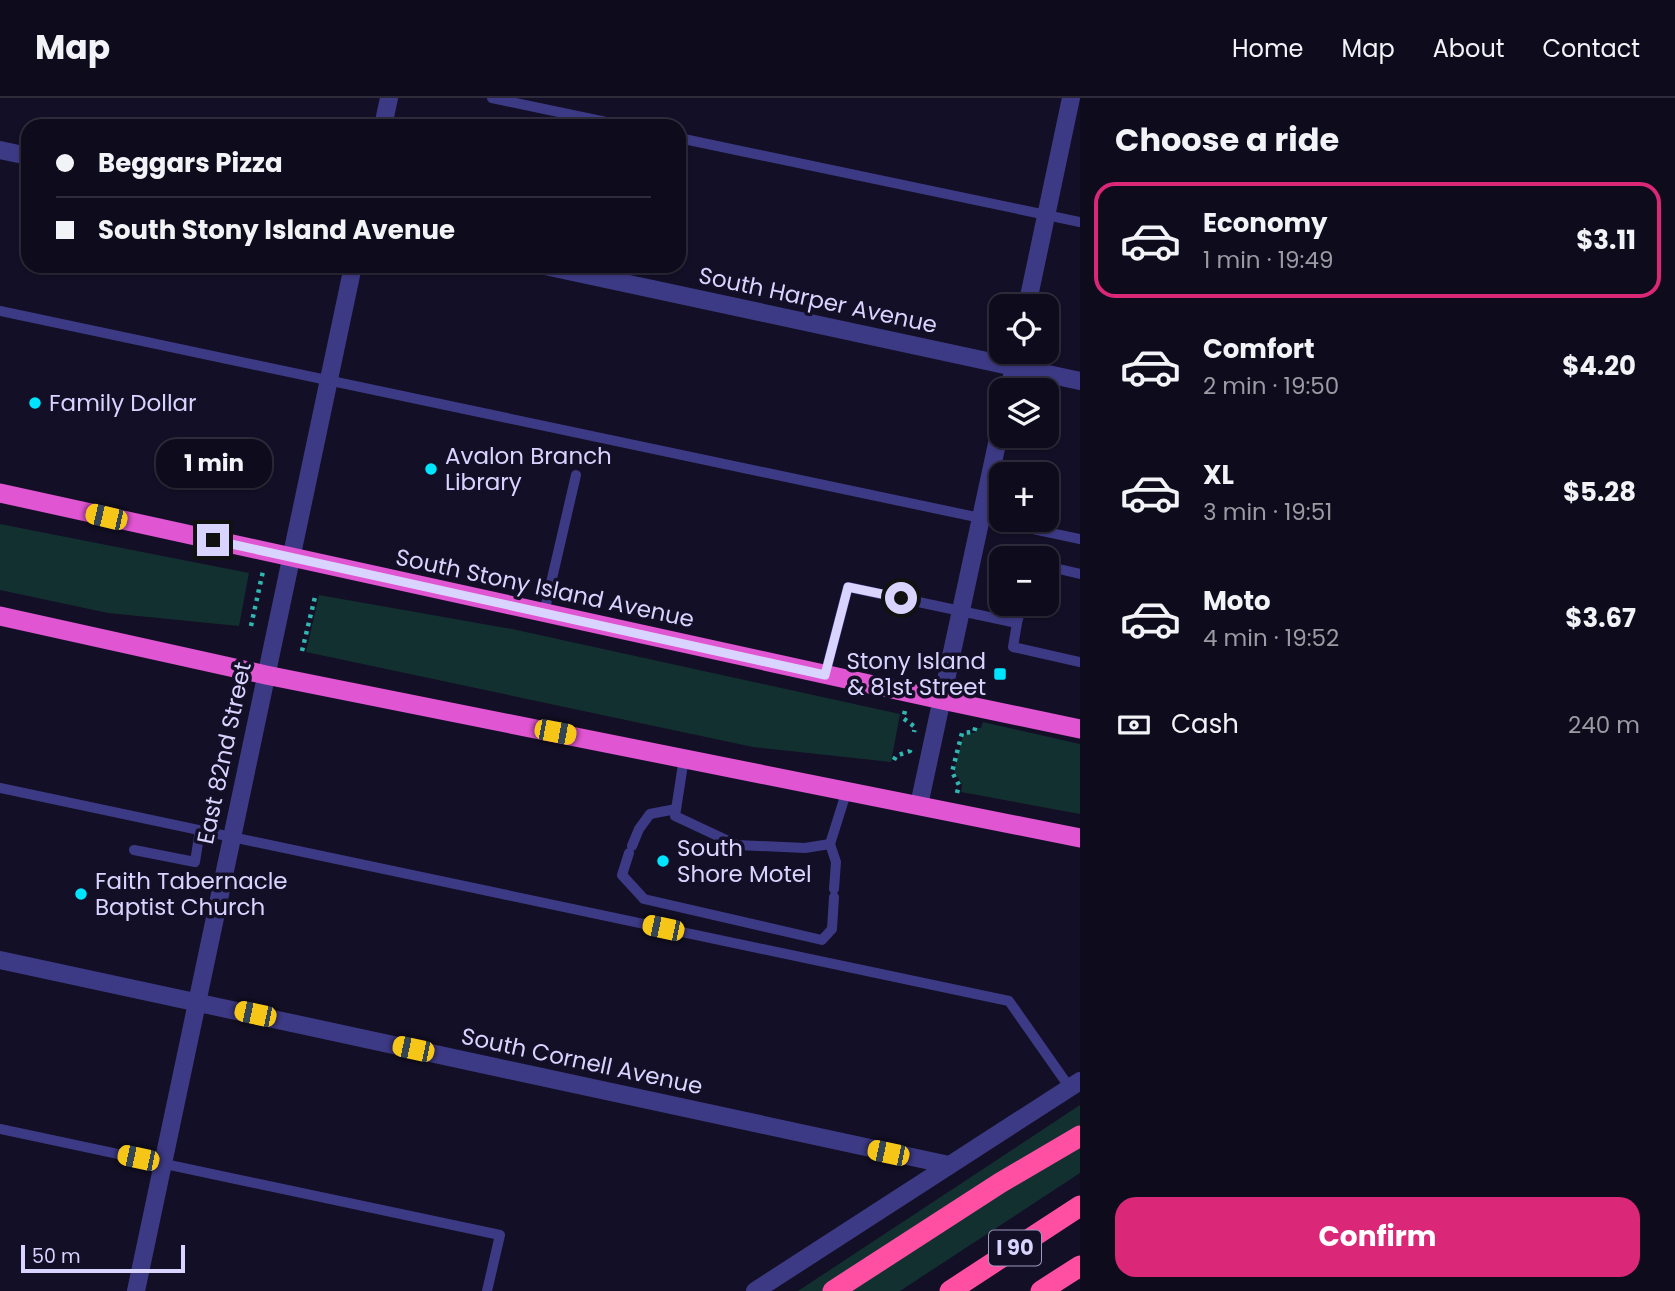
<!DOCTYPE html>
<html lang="en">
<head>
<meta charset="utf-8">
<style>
  :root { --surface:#0e0b1c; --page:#1c1929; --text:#f1f3f6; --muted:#9b9ba3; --line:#2e2b3b; --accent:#db2777 }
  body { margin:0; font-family:Poppins,sans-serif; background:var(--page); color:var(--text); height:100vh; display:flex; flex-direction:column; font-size:26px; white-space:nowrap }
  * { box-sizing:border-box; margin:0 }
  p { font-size:23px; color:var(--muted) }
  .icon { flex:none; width:38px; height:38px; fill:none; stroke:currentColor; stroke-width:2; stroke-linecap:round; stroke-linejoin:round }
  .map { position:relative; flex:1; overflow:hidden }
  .side { display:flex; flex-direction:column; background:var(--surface); width:595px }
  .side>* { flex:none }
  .hud { position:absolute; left:21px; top:21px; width:665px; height:154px; border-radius:21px; box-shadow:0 2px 5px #0004,0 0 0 2px var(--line); display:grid; align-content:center; height:154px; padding:0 35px; background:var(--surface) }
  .buttons { position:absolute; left:989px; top:196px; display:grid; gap:14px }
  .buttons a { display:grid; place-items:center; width:70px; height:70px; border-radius:14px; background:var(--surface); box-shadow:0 2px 5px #0004,0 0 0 2px var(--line); font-size:35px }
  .scale { position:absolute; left:21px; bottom:18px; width:164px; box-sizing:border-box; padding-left:7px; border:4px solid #d9d4ff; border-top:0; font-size:19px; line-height:24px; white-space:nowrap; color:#d9d4ff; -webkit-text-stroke:5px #130f26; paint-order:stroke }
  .end { position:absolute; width:32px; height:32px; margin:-16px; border:9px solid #d9d4ff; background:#111; box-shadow:0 0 0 4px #111 }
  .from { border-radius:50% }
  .bubble { position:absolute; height:49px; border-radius:21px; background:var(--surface); box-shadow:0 2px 5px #0004,0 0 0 2px var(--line); font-size:23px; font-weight:700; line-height:49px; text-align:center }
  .car { position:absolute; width:21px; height:42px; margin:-21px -10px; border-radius:9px; box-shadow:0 0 5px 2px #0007; background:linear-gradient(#f5c518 24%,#345 0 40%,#f5c518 0 76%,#345 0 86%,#f5c518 0) }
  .hud b { display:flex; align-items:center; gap:24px; height:66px; font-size:26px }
  .hud b+b { border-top:2px solid var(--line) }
  .hud i { width:18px; height:18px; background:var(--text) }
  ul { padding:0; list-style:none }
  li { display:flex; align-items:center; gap:21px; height:116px; margin:0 14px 10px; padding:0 21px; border:4px solid transparent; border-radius:21px }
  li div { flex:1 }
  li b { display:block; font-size:26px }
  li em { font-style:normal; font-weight:700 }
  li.selected { border-color:var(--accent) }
  li>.icon { width:63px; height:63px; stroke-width:1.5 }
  h2 { padding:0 35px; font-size:32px; line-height:84px }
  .pay { display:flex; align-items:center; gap:18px; height:77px; padding:0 35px; font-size:26px }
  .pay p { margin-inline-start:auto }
  .button { display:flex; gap:14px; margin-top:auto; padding:14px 35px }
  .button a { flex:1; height:80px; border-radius:21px; background:var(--accent); color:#fff; font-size:28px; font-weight:700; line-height:80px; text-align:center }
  header { display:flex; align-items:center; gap:42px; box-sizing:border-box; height:98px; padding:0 35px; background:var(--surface); border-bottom:2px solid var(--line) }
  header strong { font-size:33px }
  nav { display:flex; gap:38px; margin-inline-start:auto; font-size:24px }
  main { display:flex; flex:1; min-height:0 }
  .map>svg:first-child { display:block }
</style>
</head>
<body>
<header>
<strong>Map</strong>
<nav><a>Home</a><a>Map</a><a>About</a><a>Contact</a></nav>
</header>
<main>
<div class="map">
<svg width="1080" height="1193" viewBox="0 0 1080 1193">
  <rect width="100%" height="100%" fill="#130f26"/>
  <path fill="#12302f" d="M0 426 249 475 239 528 108 515 0 492Z
    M319 497 512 531 900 616 891 664 753 649 306 554Z
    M983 624 1080 646V716L961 694 962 687 954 672 963 637 976 634 977 630H981Z
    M1080 1007V1075L900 1193H798Z"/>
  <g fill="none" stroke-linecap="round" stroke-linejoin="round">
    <path stroke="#2fb8b0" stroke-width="4.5" stroke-dasharray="3.5 5" stroke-linecap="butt" d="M251 528 263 473
      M302 553 315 499
      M905 613 903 620 915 629 914 634
      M894 662 896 658 910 653 911 649
      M957 695 959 687 952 674 962 635 974 634 976 627"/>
    <path stroke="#3d3a85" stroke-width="10" d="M492 0 625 28
      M679 40 1080 124
      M0 213 1080 441
      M1046 468 1080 476
      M544 515 576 377
      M1017 525 1013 549 1080 564
      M825 577 848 489 1017 525 1022 506
      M684 660 675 718 737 747 805 750 830 746 847 692
      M0 690 1009 903 1070 990
      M830 746 836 764 834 791
      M632 748 639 731 650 716 676 711
      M134 752 195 764 200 732
      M629 755 622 777 644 801 822 842 832 831 834 799
      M0 1031 500 1137 487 1193"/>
    <path stroke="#3d3a85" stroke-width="18" d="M383 28 389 0
      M0 52 28 58
      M545 168 1080 283
      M1027 208 1071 0
      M1009 292 1017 254
      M919 707 1001 327
      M0 862 949 1067
      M136 1193 353 168
      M755 1193 1080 983"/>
    <path stroke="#e055d1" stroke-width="19" d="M0 395 942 602 1080 631
      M0 518 266 577 1080 740"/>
    <path stroke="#ff4fa3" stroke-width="21" d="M833 1193 1000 1085 1080 1038
      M950 1193 1080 1108
      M1041 1193 1080 1168"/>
  </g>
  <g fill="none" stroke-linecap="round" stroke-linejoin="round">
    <path stroke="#d9d4ff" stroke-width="9" d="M213 442 825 577 848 489 901 500"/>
  </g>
  <g fill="#00e5ff" stroke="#130f26" stroke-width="2.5">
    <circle cx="35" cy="305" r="7"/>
    <circle cx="431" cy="371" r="7"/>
    <rect x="993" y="569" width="14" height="14" rx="3.5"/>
    <circle cx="663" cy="763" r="7"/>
    <circle cx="81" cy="796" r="7"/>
  </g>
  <g text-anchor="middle" stroke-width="7" stroke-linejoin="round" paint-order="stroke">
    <rect fill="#130f26" stroke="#9e99be" stroke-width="2" x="989" y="1132.5" width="52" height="35" rx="5"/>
    <g font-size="21" font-weight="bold" fill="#d9d4ff">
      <text x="1015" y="1157">I 90</text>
    </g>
    <g font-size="23" fill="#d9d4ff" stroke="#130f26">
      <text transform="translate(818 202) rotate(12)" y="8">South Harper Avenue</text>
      <text transform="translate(545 490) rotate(12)" y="8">South Stony Island Avenue</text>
      <text transform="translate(224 655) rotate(-78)" y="8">East 82nd Street</text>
      <text transform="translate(582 963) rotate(12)" y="8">South Cornell Avenue</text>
    </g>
    <g font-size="23" fill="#d9d4ff" stroke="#130f26" text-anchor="start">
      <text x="49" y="313">Family Dollar</text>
      <text x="445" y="366">Avalon Branch<tspan x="445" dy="26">Library</tspan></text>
      <text x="986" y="571" text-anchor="end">Stony Island<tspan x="986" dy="26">&amp; 81st Street</tspan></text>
      <text x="677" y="758">South<tspan x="677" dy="26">Shore Motel</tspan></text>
      <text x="95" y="791">Faith Tabernacle<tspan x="95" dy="26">Baptist Church</tspan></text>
    </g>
  </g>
</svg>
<div class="buttons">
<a><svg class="icon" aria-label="locate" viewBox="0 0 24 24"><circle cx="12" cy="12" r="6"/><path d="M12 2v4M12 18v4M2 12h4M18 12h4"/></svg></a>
<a><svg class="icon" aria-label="layers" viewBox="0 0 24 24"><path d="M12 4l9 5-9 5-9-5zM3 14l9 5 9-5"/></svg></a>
<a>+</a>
<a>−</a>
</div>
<div class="scale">50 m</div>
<i class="end from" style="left:901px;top:500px"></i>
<i class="end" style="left:213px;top:442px"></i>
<div class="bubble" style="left:156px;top:341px;width:116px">1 min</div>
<i class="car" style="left:106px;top:419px;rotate:283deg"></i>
<i class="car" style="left:555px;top:634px;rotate:101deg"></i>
<i class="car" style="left:663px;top:830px;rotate:282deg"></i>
<i class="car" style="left:255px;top:916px;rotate:282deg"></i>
<i class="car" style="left:413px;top:951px;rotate:282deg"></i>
<i class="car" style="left:888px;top:1055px;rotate:282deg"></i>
<i class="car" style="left:138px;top:1060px;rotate:282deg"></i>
<div class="hud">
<b><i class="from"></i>Beggars Pizza</b>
<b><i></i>South Stony Island Avenue</b>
</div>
</div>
<section class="side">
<h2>Choose a ride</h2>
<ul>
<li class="selected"><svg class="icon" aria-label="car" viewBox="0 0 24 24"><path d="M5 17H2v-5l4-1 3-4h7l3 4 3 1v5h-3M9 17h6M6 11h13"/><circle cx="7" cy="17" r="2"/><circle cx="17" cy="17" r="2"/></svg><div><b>Economy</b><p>1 min · 19:49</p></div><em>$3.11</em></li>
<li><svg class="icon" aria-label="car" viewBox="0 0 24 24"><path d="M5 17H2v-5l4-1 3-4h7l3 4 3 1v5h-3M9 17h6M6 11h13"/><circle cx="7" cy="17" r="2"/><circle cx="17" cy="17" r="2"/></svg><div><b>Comfort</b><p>2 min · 19:50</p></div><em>$4.20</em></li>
<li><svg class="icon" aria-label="car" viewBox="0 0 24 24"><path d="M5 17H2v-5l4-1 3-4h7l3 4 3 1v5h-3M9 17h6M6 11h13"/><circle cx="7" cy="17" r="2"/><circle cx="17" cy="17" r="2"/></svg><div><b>XL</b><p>3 min · 19:51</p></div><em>$5.28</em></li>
<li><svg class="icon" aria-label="car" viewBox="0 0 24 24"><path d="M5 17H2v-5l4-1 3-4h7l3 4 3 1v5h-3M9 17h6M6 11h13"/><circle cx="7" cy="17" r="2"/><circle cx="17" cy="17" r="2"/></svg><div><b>Moto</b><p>4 min · 19:52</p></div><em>$3.67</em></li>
</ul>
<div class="pay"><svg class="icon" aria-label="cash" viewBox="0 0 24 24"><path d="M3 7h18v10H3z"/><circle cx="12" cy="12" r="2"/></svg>Cash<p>240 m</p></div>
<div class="button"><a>Confirm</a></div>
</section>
</main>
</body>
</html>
